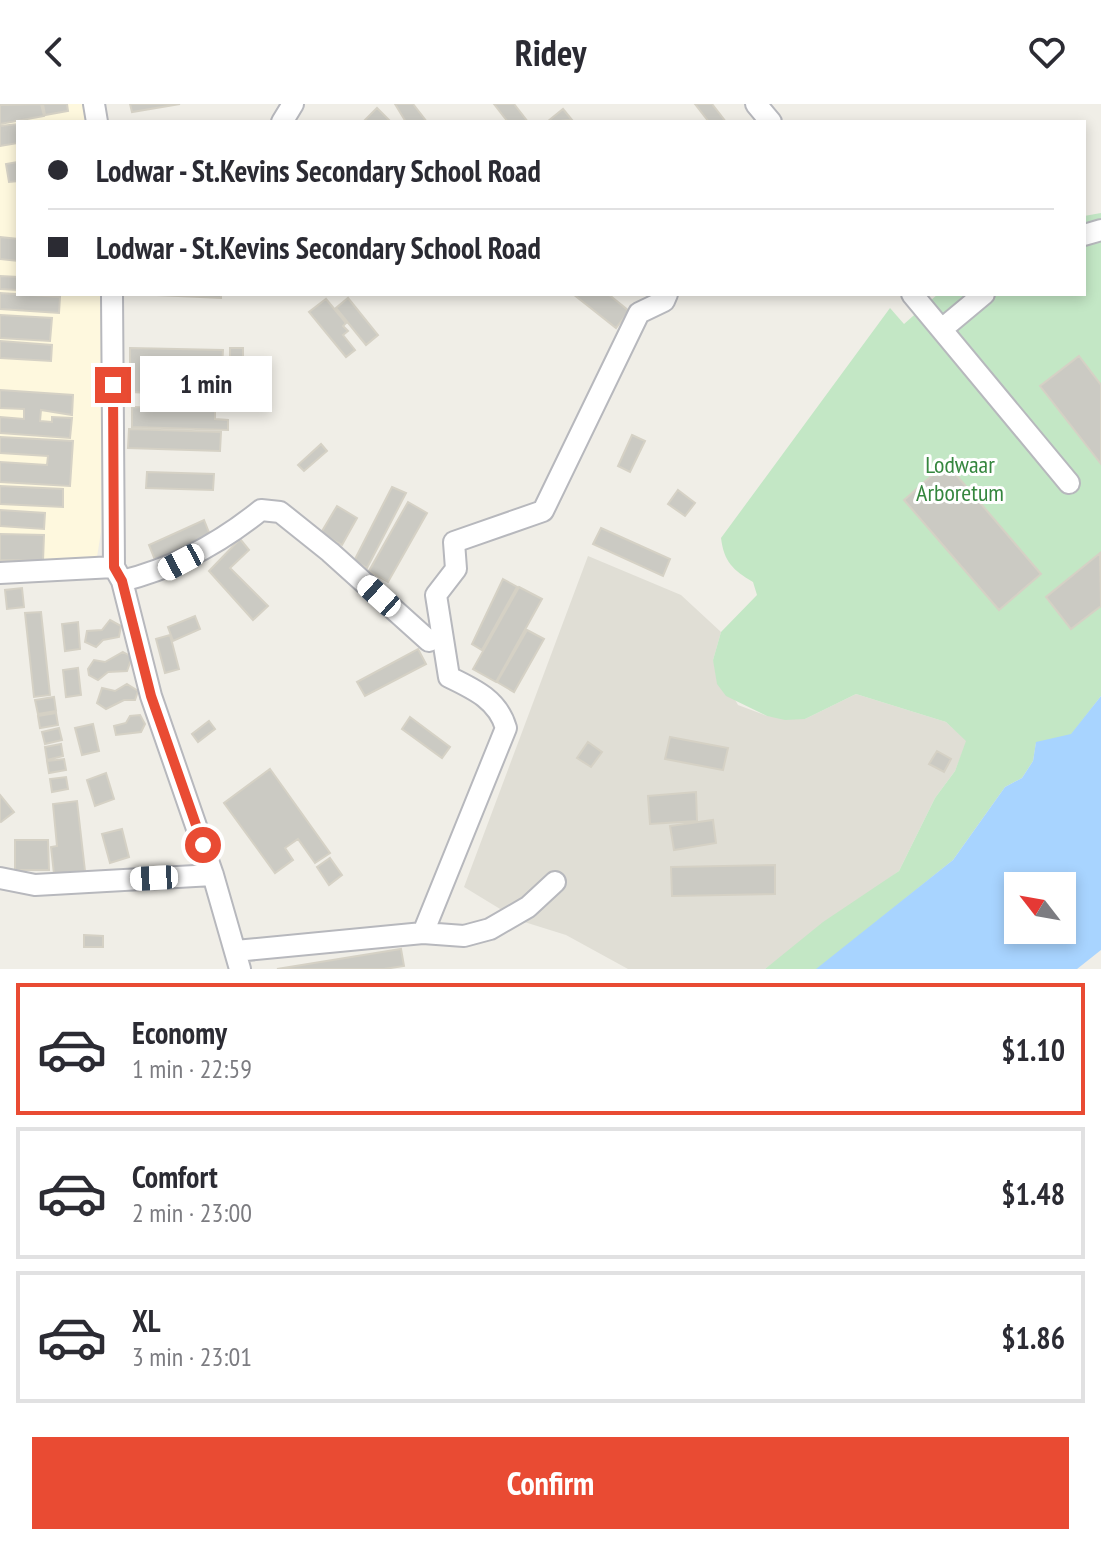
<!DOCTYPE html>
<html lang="en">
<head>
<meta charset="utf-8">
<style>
  :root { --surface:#fff; --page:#f2f2f3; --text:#2b2b33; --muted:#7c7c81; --line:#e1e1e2; --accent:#e94b33 }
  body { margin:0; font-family:"PT Sans Narrow",sans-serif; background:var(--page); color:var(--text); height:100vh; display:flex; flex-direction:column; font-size:30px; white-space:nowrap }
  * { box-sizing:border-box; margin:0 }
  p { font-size:26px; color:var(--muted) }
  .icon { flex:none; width:44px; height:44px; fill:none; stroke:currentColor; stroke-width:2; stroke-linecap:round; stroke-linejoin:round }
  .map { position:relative; height:865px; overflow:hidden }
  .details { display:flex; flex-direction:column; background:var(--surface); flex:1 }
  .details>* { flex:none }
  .hud { position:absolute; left:16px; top:16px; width:1070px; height:176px; border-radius:0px; box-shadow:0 4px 12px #0003; display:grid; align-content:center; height:176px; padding:0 32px; background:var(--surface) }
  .needle { width:52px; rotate:301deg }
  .fabs { position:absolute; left:1004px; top:768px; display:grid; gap:16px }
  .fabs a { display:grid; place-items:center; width:72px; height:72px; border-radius:0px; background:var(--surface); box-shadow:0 4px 12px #0003; font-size:40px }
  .end { position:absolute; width:36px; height:36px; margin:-18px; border:10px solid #e94b33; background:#fff; box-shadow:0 0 0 4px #fff }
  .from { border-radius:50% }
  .bubble { position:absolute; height:56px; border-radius:0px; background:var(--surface); box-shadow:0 4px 12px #0003; font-size:26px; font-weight:700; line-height:56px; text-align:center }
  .car { position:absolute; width:24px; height:48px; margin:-24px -12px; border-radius:10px; box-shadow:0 0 6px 2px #0007; background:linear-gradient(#fff 24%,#345 0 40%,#fff 0 76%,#345 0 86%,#fff 0) }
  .hud b { display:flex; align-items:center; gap:28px; height:76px; font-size:30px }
  .hud b+b { border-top:2px solid var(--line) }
  .hud i { width:20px; height:20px; background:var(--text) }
  ul { padding:14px 0 0; list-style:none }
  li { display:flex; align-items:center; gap:24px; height:132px; margin:0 16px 12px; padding:0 16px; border:4px solid var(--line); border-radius:0px }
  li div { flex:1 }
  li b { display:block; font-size:30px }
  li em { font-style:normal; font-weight:700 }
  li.on { border-color:var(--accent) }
  li>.icon { width:72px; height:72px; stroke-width:1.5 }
  .button { display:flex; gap:16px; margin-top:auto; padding:16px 32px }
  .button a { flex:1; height:92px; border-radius:0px; background:var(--accent); color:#fff; font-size:32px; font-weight:700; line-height:92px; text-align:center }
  header { display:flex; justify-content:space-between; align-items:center; height:104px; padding:0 32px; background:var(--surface); font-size:36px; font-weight:700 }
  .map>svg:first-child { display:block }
</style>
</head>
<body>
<header><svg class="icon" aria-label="back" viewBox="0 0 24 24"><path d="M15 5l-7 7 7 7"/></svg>Ridey<svg class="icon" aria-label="heart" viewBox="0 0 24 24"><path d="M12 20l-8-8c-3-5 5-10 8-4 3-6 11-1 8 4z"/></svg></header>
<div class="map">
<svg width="1101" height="865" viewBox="0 0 1101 865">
  <rect width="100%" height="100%" fill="#f0eee7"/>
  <path fill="#fef8de" d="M0 0H85L87 18H18V190H102L101 428 97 453 0 461Z"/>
  <path fill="#e0ded5" d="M588 452 681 491 721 528 713 556 738 601 767 612 805 615 856 590 946 618 967 637 955 667 935 694 899 767 765 865H628L566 831 518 816 464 783Z"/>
  <path fill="#c3e7c5" d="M1101 109V592L1071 631 1036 639 1033 657 1022 674 1005 683 953 756 818 865H765L823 818 899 767 935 694 955 667 966 637 946 618 856 590 805 615 785 616 767 612 726 592 717 580 713 556 721 528 757 491 753 478C733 466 724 458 721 434L890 204 904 220 938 190H1084V112Z"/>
  <path fill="#a8d4ff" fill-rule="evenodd" d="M1101 592V846L1077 865H816L953 756 1005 683 1022 674 1033 657 1036 638 1071 630ZM1018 782H1062V826H1018Z"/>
  <path fill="#cbcac3" stroke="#d5d1c5" stroke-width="2" d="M41 0 44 12 0 20V1Z
    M43 0H67L68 7 45 11Z
    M130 0H180L132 8Z
    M395 0H413L427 18H406Z
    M494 0H514L528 18H508Z
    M695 0H712L726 18H709Z
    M377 4 391 18H363Z
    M563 5 572 16 547 18Z
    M18 20V39L0 42V22Z
    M18 58V77L9 78 6 60Z
    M0 133 18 135V157L0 155Z
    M0 172 18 173V186L0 185Z
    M0 189 60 193 59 209 0 205Z
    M135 190H221V194Z
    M573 190H608L629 207 616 224Z
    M348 194 378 231 366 241 336 204Z
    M326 195 346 219 343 222 348 227 343 231 355 246 346 253 309 208Z
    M0 211 52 214 50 237 0 234Z
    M0 237 52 241 51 257 0 254Z
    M130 244 223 246 222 264 151 263 220 267 219 292 130 288Z
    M230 244H243V265H230Z
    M1079 252 1101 281V360L1040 282Z
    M0 286 73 291 72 311 41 306 40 317 52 318V313L72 314 70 334 0 329V313L24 315V305L0 304Z
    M132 303 215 306V315L228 316V326L132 323Z
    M129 325 221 328 220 347 128 344Z
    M632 331 645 337 630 368 618 362Z
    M0 333 73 337 70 382 0 378V358L47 361 48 352 0 349Z
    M321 340 327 347 304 367 298 361Z
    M946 359 1041 470 999 506 904 396Z
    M147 368 214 370 213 386 146 384Z
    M0 382 63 385V403L0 400Z
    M392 383 406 389 367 464 354 457Z
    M678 386 695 399 685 412 668 400Z
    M408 398 427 409 388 478 369 467Z
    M337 402 357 414 342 441 321 429Z
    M0 406 45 409 44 425 0 422Z
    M204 416 210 431 155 456 149 441Z
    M601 424 670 455 663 472 593 440Z
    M0 430 44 431 43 457 0 456Z
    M240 435 249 446 230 464 268 502 253 516 209 467Z
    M1100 449 1101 502 1071 525 1046 493Z
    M503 475 517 483 482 546 472 540Z
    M519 483 542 495 496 578 473 565Z
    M22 484 24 503 7 505 5 486Z
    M41 508 50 591 34 593 25 509Z
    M195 512 200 525 173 537 168 523Z
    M110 516 121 522 119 533 103 536 96 543 85 538 87 527 102 526Z
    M78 518 80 545 65 547 62 520Z
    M527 526 544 535 514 588 497 578Z
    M170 531 179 565 165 569 156 535Z
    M418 545 426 560 365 592 357 578Z
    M123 548 132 553 127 567 108 568 98 576 89 571 88 565 94 556 105 558Z
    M78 564 81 591 66 593 63 566Z
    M127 580 138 587 135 596H124L106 605 97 599 102 584 115 587Z
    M54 593 56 607 38 610 35 596Z
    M56 609 58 621 40 624 38 612Z
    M140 611 145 620 141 628 116 631 114 622 126 619 130 612Z
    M410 613 450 643 442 654 402 625Z
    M209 617 215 625 198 638 192 630Z
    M93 620 99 647 82 651 75 624Z
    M59 624 62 636 45 640 42 628Z
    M670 633 728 644 723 666 665 655Z
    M588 638 602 648 591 663 577 654Z
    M61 640 63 652 47 656 45 643Z
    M937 647 951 655 944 668 929 660Z
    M64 655 66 666 49 669 47 657Z
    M270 665 330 749 315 759 298 735 285 744 293 756 275 769 224 699Z
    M106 669 114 695 95 702 87 676Z
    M66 673 68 685 52 688 50 675Z
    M696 688 697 717 650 720 648 692Z
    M0 691 14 708 1 718 0 717Z
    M77 697 85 767 54 770 51 743 57 742 53 700Z
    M713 716 716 739 674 746 670 722Z
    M122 725 129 753 110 759 102 730Z
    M15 736H48L49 766H15Z
    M330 754 342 771 329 781 317 763Z
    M775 761V790L672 792 671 763Z
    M84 831 103 832V843H84Z
    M401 845 404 862 384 865H277Z"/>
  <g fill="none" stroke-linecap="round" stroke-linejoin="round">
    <defs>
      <path id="minor" d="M94 0 97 18
        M756 0 771 18
        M282 18 293 0
        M1084 131 1101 126
        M112 190 114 463 122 477 151 592 213 771 240 865
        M912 190 1069 379
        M942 225 984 190
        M0 469 114 463
        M122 477C175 464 219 440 261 406L280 408 330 448 429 537
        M0 774 35 781 213 771
        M423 829 506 624C498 596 474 585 449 573L436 491 456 465 454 438 543 407 639 209 664 197 667 190
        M236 847 423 829 464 832 490 825 528 803 555 778"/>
    </defs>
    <use href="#minor" stroke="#b7b8bd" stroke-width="24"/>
    <use href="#minor" stroke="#fff" stroke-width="20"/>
  </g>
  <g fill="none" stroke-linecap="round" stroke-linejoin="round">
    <path stroke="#e94b33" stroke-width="10" d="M113 281 114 463 122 477 151 592 203 741"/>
  </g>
  <g text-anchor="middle" stroke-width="6" stroke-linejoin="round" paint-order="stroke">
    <g font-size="24" fill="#35863e" stroke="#fff">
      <text x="960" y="369">Lodwaar<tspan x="960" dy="28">Arboretum</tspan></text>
    </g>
  </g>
</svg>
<div class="fabs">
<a><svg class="needle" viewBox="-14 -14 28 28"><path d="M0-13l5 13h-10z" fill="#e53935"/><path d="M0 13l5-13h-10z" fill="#7c7c81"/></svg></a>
</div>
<i class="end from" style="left:203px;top:741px"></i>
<i class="end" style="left:113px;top:281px"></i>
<div class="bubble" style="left:140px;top:252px;width:132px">1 min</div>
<i class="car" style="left:181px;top:458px;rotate:242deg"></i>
<i class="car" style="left:379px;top:492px;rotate:312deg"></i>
<i class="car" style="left:154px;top:774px;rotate:267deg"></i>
<div class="hud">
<b><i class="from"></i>Lodwar - St.Kevins Secondary School Road</b>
<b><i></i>Lodwar - St.Kevins Secondary School Road</b>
</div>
</div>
<section class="details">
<ul>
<li class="on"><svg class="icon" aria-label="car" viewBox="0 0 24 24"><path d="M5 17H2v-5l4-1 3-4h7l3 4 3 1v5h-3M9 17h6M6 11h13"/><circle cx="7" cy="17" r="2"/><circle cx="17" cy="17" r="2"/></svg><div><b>Economy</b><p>1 min · 22:59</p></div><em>$1.10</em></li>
<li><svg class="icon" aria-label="car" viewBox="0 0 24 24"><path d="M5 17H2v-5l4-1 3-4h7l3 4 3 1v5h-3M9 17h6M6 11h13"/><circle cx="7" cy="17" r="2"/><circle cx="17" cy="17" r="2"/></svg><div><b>Comfort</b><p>2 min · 23:00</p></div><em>$1.48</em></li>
<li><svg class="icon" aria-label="car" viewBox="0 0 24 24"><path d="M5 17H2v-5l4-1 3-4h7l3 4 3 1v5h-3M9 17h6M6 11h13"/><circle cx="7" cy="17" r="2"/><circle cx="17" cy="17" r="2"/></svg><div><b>XL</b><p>3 min · 23:01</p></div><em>$1.86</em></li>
</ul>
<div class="button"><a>Confirm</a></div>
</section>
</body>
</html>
